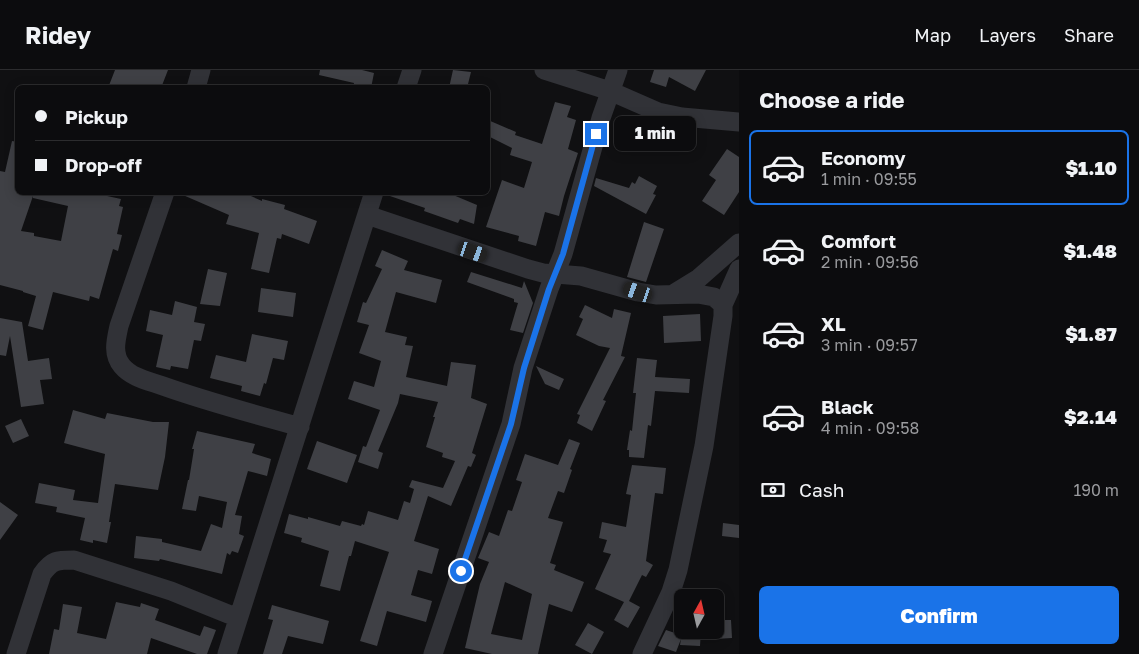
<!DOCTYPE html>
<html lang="en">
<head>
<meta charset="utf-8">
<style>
  :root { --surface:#0c0c0e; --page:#1a1a1c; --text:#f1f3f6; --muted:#9a9b9e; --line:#2c2c2e; --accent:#1a73e8 }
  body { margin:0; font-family:"Golos Text",sans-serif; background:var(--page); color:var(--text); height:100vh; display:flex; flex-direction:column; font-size:19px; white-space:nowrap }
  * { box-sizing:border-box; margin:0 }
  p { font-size:16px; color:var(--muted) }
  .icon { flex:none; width:28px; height:28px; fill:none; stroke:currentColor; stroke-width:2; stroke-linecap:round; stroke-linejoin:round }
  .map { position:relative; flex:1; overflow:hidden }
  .sheet { display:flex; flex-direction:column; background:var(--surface); width:400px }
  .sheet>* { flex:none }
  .hud { position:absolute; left:15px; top:15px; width:475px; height:110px; border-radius:8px; box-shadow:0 2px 12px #0003,0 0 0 1px var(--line); display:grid; align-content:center; height:110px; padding:0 20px; background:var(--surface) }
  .needle { width:32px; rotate:8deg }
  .buttons { position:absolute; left:674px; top:519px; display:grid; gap:10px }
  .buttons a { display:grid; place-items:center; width:50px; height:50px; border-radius:8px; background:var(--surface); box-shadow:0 2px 12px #0003,0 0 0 1px var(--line); font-size:25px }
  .end { position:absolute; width:22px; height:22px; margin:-11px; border:6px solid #1a73e8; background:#fff; box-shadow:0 0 0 2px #fff }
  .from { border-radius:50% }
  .bubble { position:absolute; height:35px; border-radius:8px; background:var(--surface); box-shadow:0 2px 12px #0003,0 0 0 1px var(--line); font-size:16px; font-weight:800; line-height:35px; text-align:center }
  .car { position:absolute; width:15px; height:30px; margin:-15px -8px; border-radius:6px; box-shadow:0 0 4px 1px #0007; background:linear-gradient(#222 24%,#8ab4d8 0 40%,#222 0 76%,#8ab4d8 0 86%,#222 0) }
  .hud b { display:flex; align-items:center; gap:18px; height:48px; font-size:19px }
  .hud b+b { border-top:1px solid var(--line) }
  .hud i { width:12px; height:12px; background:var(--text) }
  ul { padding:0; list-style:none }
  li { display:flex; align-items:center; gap:15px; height:75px; margin:0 10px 8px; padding:0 10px; border:2px solid transparent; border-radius:8px }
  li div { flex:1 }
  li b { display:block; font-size:19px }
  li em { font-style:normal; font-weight:800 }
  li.selected { border-color:var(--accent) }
  li>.icon { width:45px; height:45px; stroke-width:1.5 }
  h2 { padding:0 20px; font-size:22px; line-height:60px }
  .pay { display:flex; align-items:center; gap:12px; height:55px; padding:0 20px; font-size:19px }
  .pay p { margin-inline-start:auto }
  .cta { display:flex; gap:10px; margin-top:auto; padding:10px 20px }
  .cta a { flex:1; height:58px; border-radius:8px; background:var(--accent); color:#fff; font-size:20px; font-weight:800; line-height:58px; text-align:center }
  header { display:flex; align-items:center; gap:30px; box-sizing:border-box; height:70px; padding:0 25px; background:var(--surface); border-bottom:1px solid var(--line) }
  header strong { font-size:24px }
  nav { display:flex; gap:28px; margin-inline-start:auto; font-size:18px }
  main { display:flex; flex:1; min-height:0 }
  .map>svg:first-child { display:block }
</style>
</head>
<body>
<header>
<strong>Ridey</strong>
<nav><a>Map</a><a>Layers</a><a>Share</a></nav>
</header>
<main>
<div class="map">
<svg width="739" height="584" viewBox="0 0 739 584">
  <rect width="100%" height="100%" fill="#101012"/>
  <path fill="#3f4045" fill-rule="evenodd" d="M115 0H168L161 18H108Z
    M320 0H362L374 3 371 18H353L354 13 319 5Z
    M453 0 471 2 467 18H449Z
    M654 0H706L695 21 669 7 666 17 650 12Z
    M555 32 571 36 567 47 576 50 568 79 578 83 564 126 559 146 545 142 536 176 518 171 519 166 486 157 502 110 524 118 532 92 510 85 512 78 488 66V50L516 62 515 65 542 74Z
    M12 71 18 72V122H82L97 126 98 124 121 129 119 136 123 137 117 164 122 165 118 181 113 179 99 229 90 226 89 231 53 222 43 260 28 256 36 226 23 222V221L0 215V101L5 102ZM33 126V128L68 136 61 171 34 166V163L21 161Z
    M727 79 739 87V122L724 145 702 131 716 110 709 105Z
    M639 106 657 116 653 124 656 125 646 144 594 116 596 108 629 118 632 112 635 114Z
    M176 122H242L262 131V129L285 135 284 139 317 151 309 174 282 164 281 169 277 168 269 203 251 199 259 163 226 154 229 145Z
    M387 122H446L477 135 474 154 460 149 458 153 424 141 425 138 387 125Z
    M644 152 664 159 646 212 627 207Z
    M382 180 408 191 404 200 442 210 436 233 396 222 385 262 407 267 405 275 413 276 406 307 447 316 451 292 476 295 471 328 487 334 472 383 476 385 471 397 468 396 451 436 428 426 414 471 439 479 432 504 418 500 411 525 432 531 426 552 387 541 377 576 360 571 389 482 355 471 351 486H349L340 521 320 516 329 481 301 472 302 468 284 463 289 444 308 449V447L340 456 342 451 361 456 362 454 364 455 368 441 398 450 404 431 410 433 414 419 409 417 412 410 443 418 455 391 442 387 443 383 426 377 435 347H433L438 332 400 324 398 333 378 381 383 383 378 399 358 392 363 376 366 377 380 340 348 329 354 311 374 317 381 291 359 283 369 255 357 252 363 232 366 233 382 199 375 196Z
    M208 199 227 203 220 236 200 234Z
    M471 202 522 218 524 211 533 233 523 263 510 260 518 233 514 232V229L467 212Z
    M261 218 296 223 293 247 258 242Z
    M175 231 197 237 194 252 205 254 201 271 194 270 188 299 171 296 170 300 156 297 163 265 146 261 150 240 172 245Z
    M585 235 612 248 614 239 631 243 621 286 625 287 603 330 606 331 592 361 577 353 580 345 577 344 610 278 599 276 576 265 583 249 579 247Z
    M700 244 701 271 664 273 663 246Z
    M0 248 22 252 28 291 49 288 52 309 40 310 44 334 21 337 10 266 6 286 0 285Z
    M252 264 288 271 284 290 273 288 266 314 264 313 260 326 241 321 242 316 210 308 216 285 246 292Z
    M637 288 657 290 655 307 690 309 689 323 655 321 651 356 648 355 644 388 629 387V380H627L630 360 632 361 636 323H633Z
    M536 296 564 309 559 320 545 314Z
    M73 340 105 349 107 343 153 352H169L165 387 158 420 115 414 109 452H111L107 473 93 470V473L80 470 85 448 56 442 57 437 35 433 39 413 75 420 73 430 98 433 105 384 64 373Z
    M21 349 29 366 13 373 5 356Z
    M197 361 255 374 252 383 271 389 267 406 248 401 235 445 242 446 239 464 244 466 238 483 232 481 230 485 227 483 222 504 160 489 159 491 134 488 136 466 162 469V472L201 481 211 454 222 458 227 432 199 426 196 441 182 439 188 410H189L194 379H192Z
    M569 369 580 373 570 399 572 400 564 423 558 421 548 448 563 452 550 493 556 495 554 500 584 512 572 542 549 534 538 584H492L465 578 480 514 489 492 478 488 489 462 499 466 508 440 512 441 522 412 516 410 525 384 558 395ZM505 512 532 524 522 570 491 564Z
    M317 371 357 385 347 413 307 399Z
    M632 395 666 398 663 424 655 423 646 491 653 495 646 507 642 505 629 531 640 537 628 558 614 550 624 532 595 519 611 484 603 482 607 470 599 468 602 452 626 457 631 425 626 424Z
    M0 432 18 445 0 470Z
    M723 453 739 455V468L722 466Z
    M116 532 140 537 141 533 159 539 155 550 200 566 204 556 216 560 207 584H197L151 568 147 584H49L54 559 59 560 63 534 82 537 77 563 106 569Z
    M272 535 329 551 323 574 288 566 282 584H263L273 550 268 549Z
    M715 550H731L732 568 715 569Z
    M588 553 604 562 592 584 575 575Z
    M666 560 681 565V560H701L700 576 680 575 681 569 676 582 658 576Z"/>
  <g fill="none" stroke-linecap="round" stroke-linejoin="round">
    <path stroke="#313237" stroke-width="19" d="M544 0 610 21 658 42 682 47 739 52
      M196 18 201 0
      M406 18 412 0
      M165 122 119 256C116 270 112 284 122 296 132 308 149 311 163 316 208 332 254 344 300 357
      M367 145 528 199 543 203 581 206 638 222 656 225 698 224 714 227 723 235V246L704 376 678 500 671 522 642 584
      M673 224 699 208 739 173
      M723 235 739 199
      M16 584 42 504C52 490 57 490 74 490L171 521 238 548
      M227 584 374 122
      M433 584 511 354 523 298 549 219 563 184 601 48 618 0"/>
  </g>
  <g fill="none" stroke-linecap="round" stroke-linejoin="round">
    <path stroke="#1a73e8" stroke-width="6" d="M461 501 511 354 524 298 549 219 563 184 596 64"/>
  </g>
</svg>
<div class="buttons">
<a><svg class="needle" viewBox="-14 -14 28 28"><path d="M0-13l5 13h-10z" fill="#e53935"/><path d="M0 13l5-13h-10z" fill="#9a9b9e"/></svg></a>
</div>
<i class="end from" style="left:461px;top:501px"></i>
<i class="end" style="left:596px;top:64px"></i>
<div class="bubble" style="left:614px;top:46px;width:82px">1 min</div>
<i class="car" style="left:473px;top:182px;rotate:109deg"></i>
<i class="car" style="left:638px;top:222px;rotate:289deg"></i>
<div class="hud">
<b><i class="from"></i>Pickup</b>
<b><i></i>Drop-off</b>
</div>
</div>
<section class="sheet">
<h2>Choose a ride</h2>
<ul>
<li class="selected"><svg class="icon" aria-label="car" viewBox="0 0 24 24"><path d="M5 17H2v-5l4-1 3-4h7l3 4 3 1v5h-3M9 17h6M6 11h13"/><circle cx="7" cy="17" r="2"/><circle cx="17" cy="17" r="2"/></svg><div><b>Economy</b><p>1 min · 09:55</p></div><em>$1.10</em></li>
<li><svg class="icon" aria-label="car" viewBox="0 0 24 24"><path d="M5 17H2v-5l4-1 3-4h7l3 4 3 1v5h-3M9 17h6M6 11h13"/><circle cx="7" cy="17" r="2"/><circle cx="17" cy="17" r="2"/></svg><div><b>Comfort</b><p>2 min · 09:56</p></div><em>$1.48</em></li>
<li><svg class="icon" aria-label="car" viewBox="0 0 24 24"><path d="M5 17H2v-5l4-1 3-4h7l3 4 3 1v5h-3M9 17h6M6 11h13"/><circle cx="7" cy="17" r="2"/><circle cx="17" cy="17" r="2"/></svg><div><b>XL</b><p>3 min · 09:57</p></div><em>$1.87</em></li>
<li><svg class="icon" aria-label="car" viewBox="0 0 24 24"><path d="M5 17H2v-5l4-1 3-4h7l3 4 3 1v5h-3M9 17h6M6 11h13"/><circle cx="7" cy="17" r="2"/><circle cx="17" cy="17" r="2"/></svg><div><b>Black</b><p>4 min · 09:58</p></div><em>$2.14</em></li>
</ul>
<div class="pay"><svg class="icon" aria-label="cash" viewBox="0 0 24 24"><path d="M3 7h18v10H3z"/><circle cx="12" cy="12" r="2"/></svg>Cash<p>190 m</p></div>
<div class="cta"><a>Confirm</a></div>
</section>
</main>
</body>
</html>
